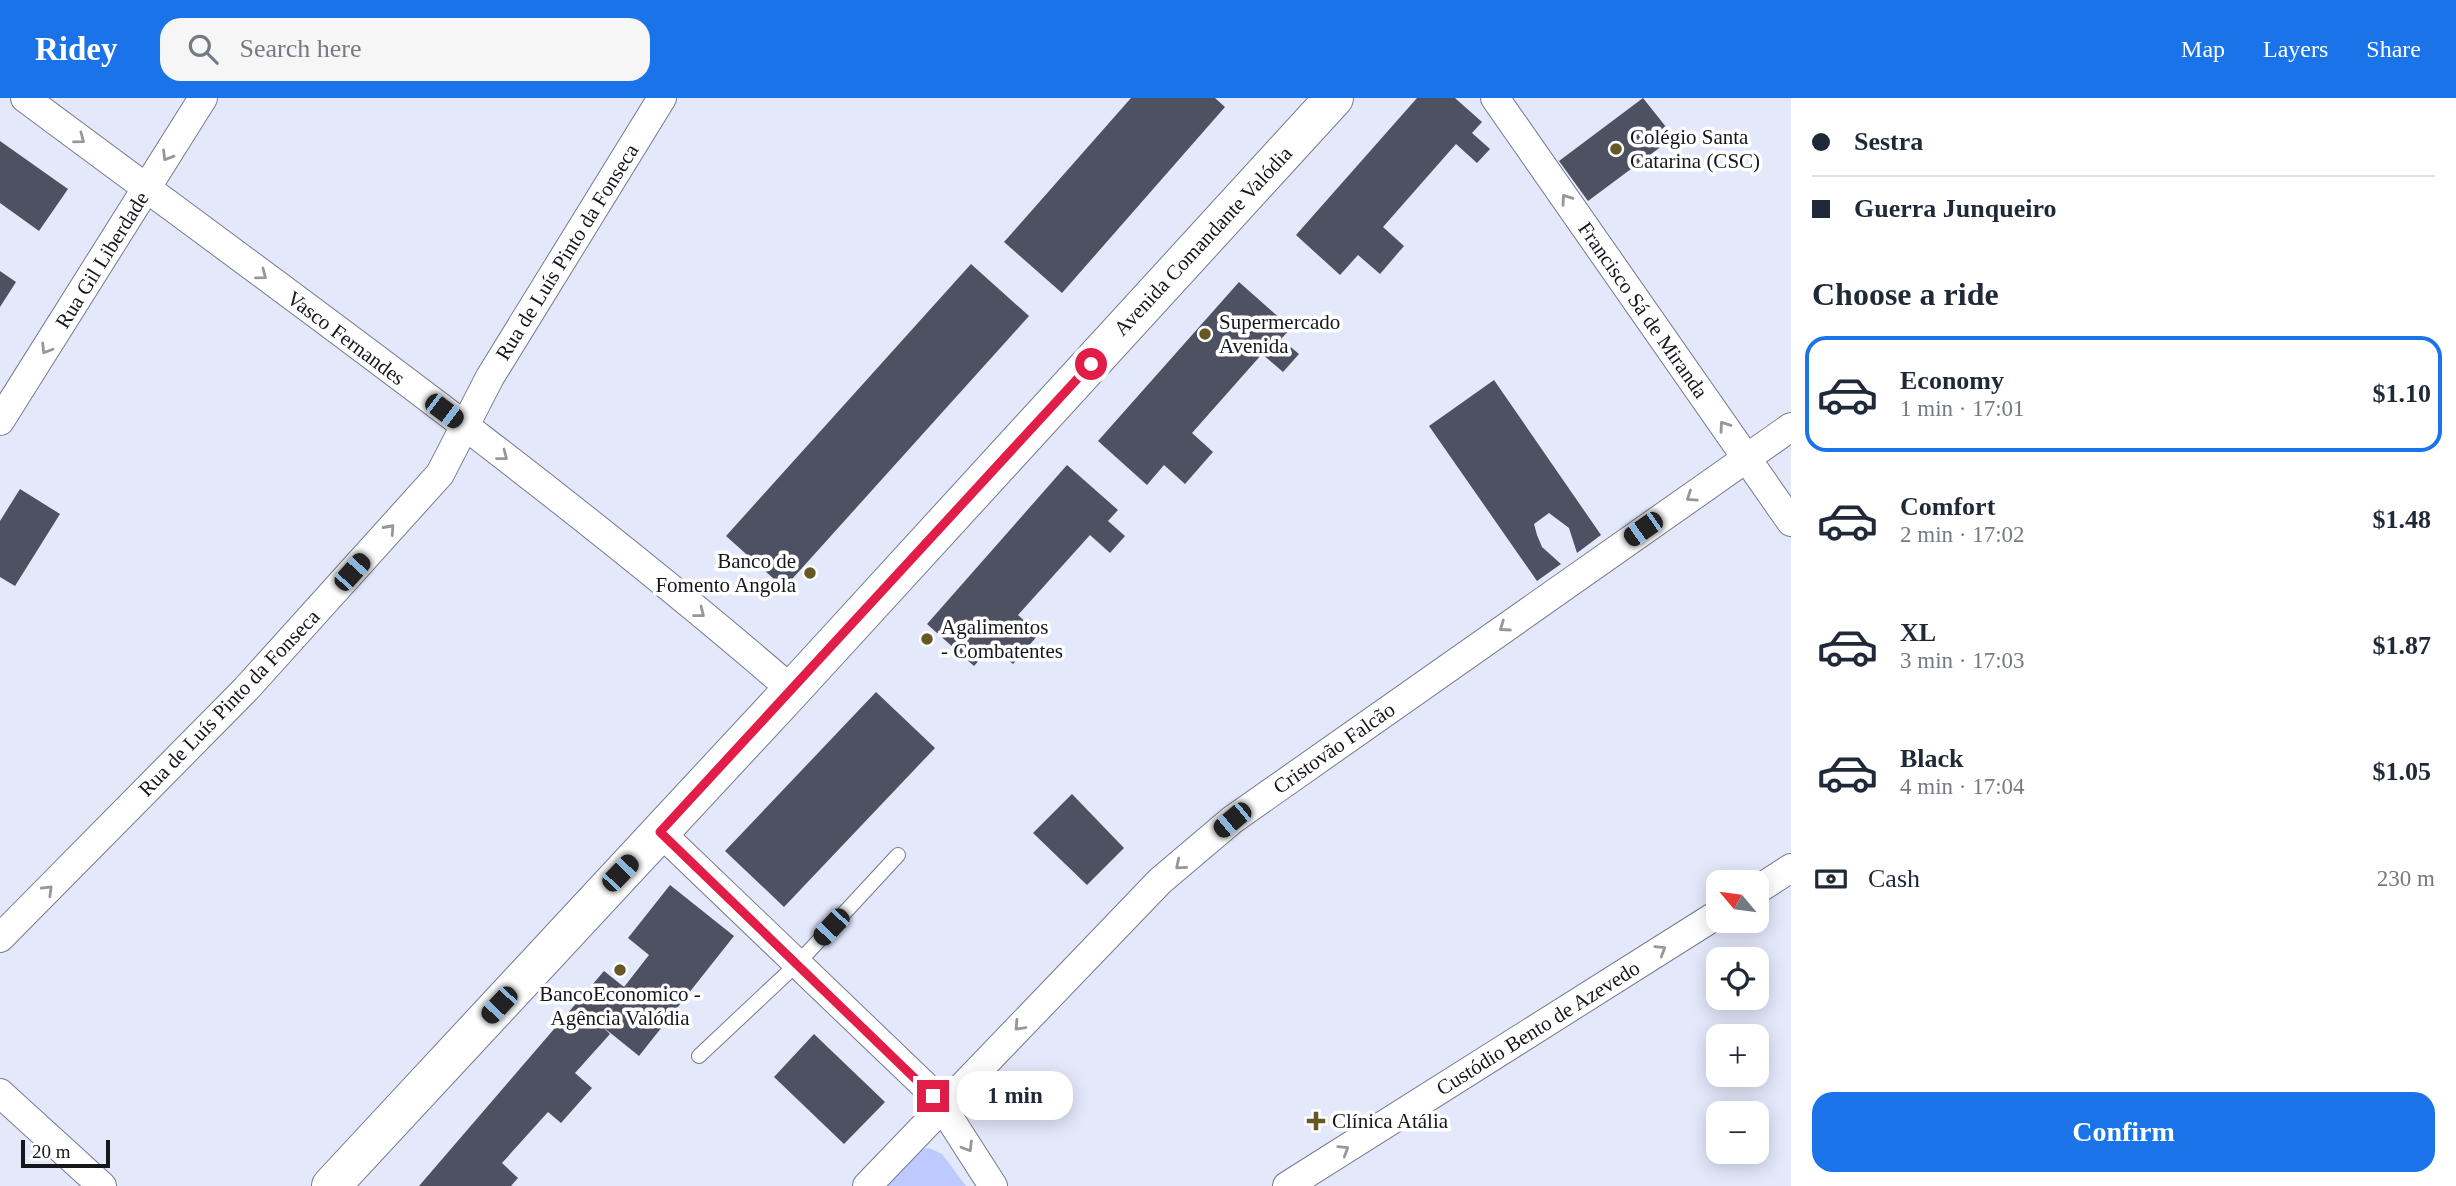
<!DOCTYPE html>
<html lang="en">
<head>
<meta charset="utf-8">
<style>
  :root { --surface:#fff; --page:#f6f6f7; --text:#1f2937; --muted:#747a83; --line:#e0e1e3; --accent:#1a73e8 }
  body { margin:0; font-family:"Times New Roman",serif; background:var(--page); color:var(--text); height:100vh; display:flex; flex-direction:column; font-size:26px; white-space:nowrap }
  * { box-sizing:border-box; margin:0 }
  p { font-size:23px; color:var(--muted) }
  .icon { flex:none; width:38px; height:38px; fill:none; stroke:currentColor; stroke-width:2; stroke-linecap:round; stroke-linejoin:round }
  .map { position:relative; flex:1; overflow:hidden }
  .sheet { display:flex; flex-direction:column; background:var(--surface); width:665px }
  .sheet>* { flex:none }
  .guide { display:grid; align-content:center; height:154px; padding:0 21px; background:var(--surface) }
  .needle { width:46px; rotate:299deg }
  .buttons { position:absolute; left:1706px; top:772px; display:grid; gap:14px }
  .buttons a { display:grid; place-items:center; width:63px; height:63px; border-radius:14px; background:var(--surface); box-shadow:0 4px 18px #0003; font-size:35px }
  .scale { position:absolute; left:21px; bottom:18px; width:89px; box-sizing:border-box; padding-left:7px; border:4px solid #15171d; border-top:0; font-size:19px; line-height:24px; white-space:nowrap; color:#15171d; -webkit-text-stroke:5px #fff; paint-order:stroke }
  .end { position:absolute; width:32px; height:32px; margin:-16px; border:9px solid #e11d48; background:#fff; box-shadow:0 0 0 4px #fff }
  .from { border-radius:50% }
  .bubble { position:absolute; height:49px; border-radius:21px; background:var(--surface); box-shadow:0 4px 18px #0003; font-size:23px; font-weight:700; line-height:49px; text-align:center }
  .car { position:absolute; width:21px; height:42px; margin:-21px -10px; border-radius:9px; box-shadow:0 0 5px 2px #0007; background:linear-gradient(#222 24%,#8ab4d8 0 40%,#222 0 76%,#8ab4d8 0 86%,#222 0) }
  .guide b { display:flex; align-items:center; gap:24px; height:66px; font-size:26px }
  .guide b+b { border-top:2px solid var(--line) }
  .guide i { width:18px; height:18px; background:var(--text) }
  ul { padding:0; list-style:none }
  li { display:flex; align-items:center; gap:21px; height:116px; margin:0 14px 10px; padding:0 7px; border:4px solid transparent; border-radius:21px }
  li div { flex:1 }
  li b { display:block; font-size:26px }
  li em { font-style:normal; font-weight:700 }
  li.active { border-color:var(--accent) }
  li>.icon { width:63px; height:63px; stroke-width:1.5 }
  h2 { padding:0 21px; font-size:32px; line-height:84px }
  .pay { display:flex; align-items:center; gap:18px; height:77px; padding:0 21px; font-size:26px }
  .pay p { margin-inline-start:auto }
  .button { display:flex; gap:14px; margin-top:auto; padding:14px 21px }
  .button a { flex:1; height:80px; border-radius:21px; background:var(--accent); color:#fff; font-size:28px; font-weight:700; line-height:80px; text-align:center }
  header { display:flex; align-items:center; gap:42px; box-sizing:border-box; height:98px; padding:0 35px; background:var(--accent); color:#fff }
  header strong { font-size:33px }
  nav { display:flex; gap:38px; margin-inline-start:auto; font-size:24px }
  .search { width:490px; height:63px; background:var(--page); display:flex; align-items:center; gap:18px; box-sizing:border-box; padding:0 24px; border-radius:21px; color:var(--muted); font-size:26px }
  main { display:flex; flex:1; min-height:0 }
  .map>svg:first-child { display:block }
</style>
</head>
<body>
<header>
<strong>Ridey</strong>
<div class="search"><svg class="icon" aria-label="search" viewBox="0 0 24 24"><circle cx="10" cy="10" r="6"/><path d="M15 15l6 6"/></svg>Search here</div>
<nav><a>Map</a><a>Layers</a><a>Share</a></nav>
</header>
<main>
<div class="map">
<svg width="1791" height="1088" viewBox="0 0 1791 1088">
  <rect width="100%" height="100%" fill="#e3e8fb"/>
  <path fill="#bdc9ff" d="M929 1050 942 1056 966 1088H884L914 1053Z"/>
  <path fill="#4e5161" d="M1131 0H1215L1225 9 1062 195 1004 144Z
    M1417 0H1455L1482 24 1472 35 1490 51 1477 65 1456 46 1383 129 1404 148 1380 176 1358 157 1340 177 1296 137Z
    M1643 0 1674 39 1588 103 1559 63Z
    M0 43 68 91 39 133 0 105Z
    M971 166 1029 218 784 490 726 438Z
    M0 173 16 184 0 209Z
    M1239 184 1291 230 1281 241 1299 256 1283 274 1262 256 1192 335 1213 354 1185 386 1164 367 1147 387 1098 343Z
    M1494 282 1601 437 1577 455 1569 430 1549 415 1534 426 1537 437 1542 449 1561 466 1537 483 1429 328Z
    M1067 367 1118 412 1108 423 1125 438 1110 455 1090 437 1018 517 1039 536 1013 566 992 548 974 568 927 526Z
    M20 391 60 416 15 488 0 479V423Z
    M876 594 935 650 784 809 725 753Z
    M1072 696 1124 750 1087 787 1033 735Z
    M670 787 734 838 639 958 603 929 610 936 575 975 592 990 561 1025 548 1014 502 1065 518 1080 511 1088H419L604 873 624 889 649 857 628 840Z
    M814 936 885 1004 844 1046 774 979Z"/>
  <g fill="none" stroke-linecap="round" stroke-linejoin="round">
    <defs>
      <path id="lane" d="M699 958 798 865 898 757"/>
      <path id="street" d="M25 0C284 193 548 381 792 592
        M1495 0 1791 424
        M0 323 203 0
        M660 734 923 986 943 1010 993 1088
        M1757 792 1791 770
        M0 840 246 591 440 376 490 279 662 0
        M0 995 102 1088
        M867 1088 1160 783 1232 722 1791 329
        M1287 1088 1718 816"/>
      <path id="secondary" d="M331 1088 792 592 1334 0"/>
    </defs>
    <use href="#lane" stroke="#767a8b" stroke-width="16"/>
    <use href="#street" stroke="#767a8b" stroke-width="30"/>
    <use href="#secondary" stroke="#767a8b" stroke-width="40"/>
    <use href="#lane" stroke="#fff" stroke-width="14"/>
    <use href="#street" stroke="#fff" stroke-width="28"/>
    <use href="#secondary" stroke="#fff" stroke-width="38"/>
  </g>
  <defs><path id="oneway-chevron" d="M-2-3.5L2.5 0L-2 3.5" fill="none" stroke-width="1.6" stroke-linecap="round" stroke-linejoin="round" transform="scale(1.75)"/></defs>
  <g stroke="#969799">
    <use href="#oneway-chevron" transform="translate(80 41) rotate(37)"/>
    <use href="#oneway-chevron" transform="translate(167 58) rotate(121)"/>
    <use href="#oneway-chevron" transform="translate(1566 101) rotate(-125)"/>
    <use href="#oneway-chevron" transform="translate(262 177) rotate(37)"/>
    <use href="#oneway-chevron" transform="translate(46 251) rotate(122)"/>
    <use href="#oneway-chevron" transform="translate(1724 328) rotate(-125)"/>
    <use href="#oneway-chevron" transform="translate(503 358) rotate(38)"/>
    <use href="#oneway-chevron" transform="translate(1691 399) rotate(146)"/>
    <use href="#oneway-chevron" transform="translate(390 431) rotate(-48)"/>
    <use href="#oneway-chevron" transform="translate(700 515) rotate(38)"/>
    <use href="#oneway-chevron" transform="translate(1504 529) rotate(145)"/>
    <use href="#oneway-chevron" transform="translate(1180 767) rotate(140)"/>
    <use href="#oneway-chevron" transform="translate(48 792) rotate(-45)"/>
    <use href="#oneway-chevron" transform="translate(1661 852) rotate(-32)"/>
    <use href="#oneway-chevron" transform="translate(1019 928) rotate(133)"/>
    <use href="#oneway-chevron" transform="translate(968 1049) rotate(58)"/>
    <use href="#oneway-chevron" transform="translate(1344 1052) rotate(-32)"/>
  </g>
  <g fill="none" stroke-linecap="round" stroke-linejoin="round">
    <path stroke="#e11d48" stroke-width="9" d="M933 998 660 734 1091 266"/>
  </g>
  <g fill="#665825" stroke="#fff" stroke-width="2.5">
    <circle cx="1616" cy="51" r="7"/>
    <circle cx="1205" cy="236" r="7"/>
    <circle cx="810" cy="475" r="7"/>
    <circle cx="927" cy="541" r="7"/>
    <circle cx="620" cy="872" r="7"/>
    <path d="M1312.5 1012.5h7v7h7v7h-7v7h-7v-7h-7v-7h7z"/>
  </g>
  <g text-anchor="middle" stroke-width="7" stroke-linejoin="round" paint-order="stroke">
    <g font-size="21" fill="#15171d" stroke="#fff" text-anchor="start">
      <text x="1630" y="46">Colégio Santa<tspan x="1630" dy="24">Catarina (CSC)</tspan></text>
      <text x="1219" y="231">Supermercado<tspan x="1219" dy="24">Avenida</tspan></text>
      <text x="796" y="470" text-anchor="end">Banco de<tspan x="796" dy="24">Fomento Angola</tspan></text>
      <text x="941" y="536">Agalimentos<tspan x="941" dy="24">- Combatentes</tspan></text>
      <text x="620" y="903" text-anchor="middle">BancoEconomico -<tspan x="620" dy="24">Agência Valódia</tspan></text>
      <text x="1332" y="1030">Clínica Atália</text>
    </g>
    <g font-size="21" fill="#15171d" stroke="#fff">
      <text transform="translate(1203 143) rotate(-47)" y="7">Avenida Comandante Valódia</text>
      <text transform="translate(567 154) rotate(-58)" y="7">Rua de Luís Pinto da Fonseca</text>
      <text transform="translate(102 162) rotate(-58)" y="7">Rua Gil Liberdade</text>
      <text transform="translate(1643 212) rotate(55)" y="7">Francisco Sá de Miranda</text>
      <text transform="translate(346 240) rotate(37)" y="7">Vasco Fernandes</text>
      <text transform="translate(229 605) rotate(-46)" y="7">Rua de Luís Pinto da Fonseca</text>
      <text transform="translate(1334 650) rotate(-35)" y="7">Cristovão Falcão</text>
      <text transform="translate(1538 930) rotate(-32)" y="7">Custódio Bento de Azevedo</text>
    </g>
  </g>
</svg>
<div class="buttons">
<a><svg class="needle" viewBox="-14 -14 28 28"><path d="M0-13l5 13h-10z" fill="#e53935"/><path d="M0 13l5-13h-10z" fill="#747a83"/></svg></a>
<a><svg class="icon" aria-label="locate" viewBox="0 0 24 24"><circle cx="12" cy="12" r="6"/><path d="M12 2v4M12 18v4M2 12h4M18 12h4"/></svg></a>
<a>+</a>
<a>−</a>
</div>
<div class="scale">20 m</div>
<i class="end from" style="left:1091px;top:266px"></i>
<i class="end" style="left:933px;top:998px"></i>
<div class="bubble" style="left:957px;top:973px;width:116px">1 min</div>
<i class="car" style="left:444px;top:313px;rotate:127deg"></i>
<i class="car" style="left:1643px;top:431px;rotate:235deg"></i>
<i class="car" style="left:352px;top:474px;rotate:42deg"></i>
<i class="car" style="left:1232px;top:722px;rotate:230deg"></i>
<i class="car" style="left:620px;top:775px;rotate:44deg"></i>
<i class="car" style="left:831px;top:829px;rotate:223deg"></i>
<i class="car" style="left:499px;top:907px;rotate:223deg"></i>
</div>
<section class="sheet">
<div class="guide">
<b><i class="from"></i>Sestra</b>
<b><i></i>Guerra Junqueiro</b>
</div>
<h2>Choose a ride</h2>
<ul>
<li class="active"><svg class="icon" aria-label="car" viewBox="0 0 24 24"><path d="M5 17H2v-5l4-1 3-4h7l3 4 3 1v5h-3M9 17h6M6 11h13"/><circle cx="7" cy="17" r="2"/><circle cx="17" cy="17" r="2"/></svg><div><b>Economy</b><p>1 min · 17:01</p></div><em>$1.10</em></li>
<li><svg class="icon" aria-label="car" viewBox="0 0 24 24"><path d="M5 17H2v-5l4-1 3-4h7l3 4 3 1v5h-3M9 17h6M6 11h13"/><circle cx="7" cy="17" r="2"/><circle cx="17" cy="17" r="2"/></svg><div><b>Comfort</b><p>2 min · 17:02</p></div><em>$1.48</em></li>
<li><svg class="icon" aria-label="car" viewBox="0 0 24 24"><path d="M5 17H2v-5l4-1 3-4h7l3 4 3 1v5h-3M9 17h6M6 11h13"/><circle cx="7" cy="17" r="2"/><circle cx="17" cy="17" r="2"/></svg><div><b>XL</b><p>3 min · 17:03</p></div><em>$1.87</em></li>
<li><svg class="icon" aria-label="car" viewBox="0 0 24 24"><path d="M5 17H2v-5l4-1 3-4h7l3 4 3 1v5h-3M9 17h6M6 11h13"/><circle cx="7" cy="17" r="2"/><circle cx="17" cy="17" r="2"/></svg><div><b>Black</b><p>4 min · 17:04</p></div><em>$1.05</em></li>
</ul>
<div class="pay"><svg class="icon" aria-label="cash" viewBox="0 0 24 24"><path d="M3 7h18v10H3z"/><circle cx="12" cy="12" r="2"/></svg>Cash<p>230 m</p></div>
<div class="button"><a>Confirm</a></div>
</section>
</main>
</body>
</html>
